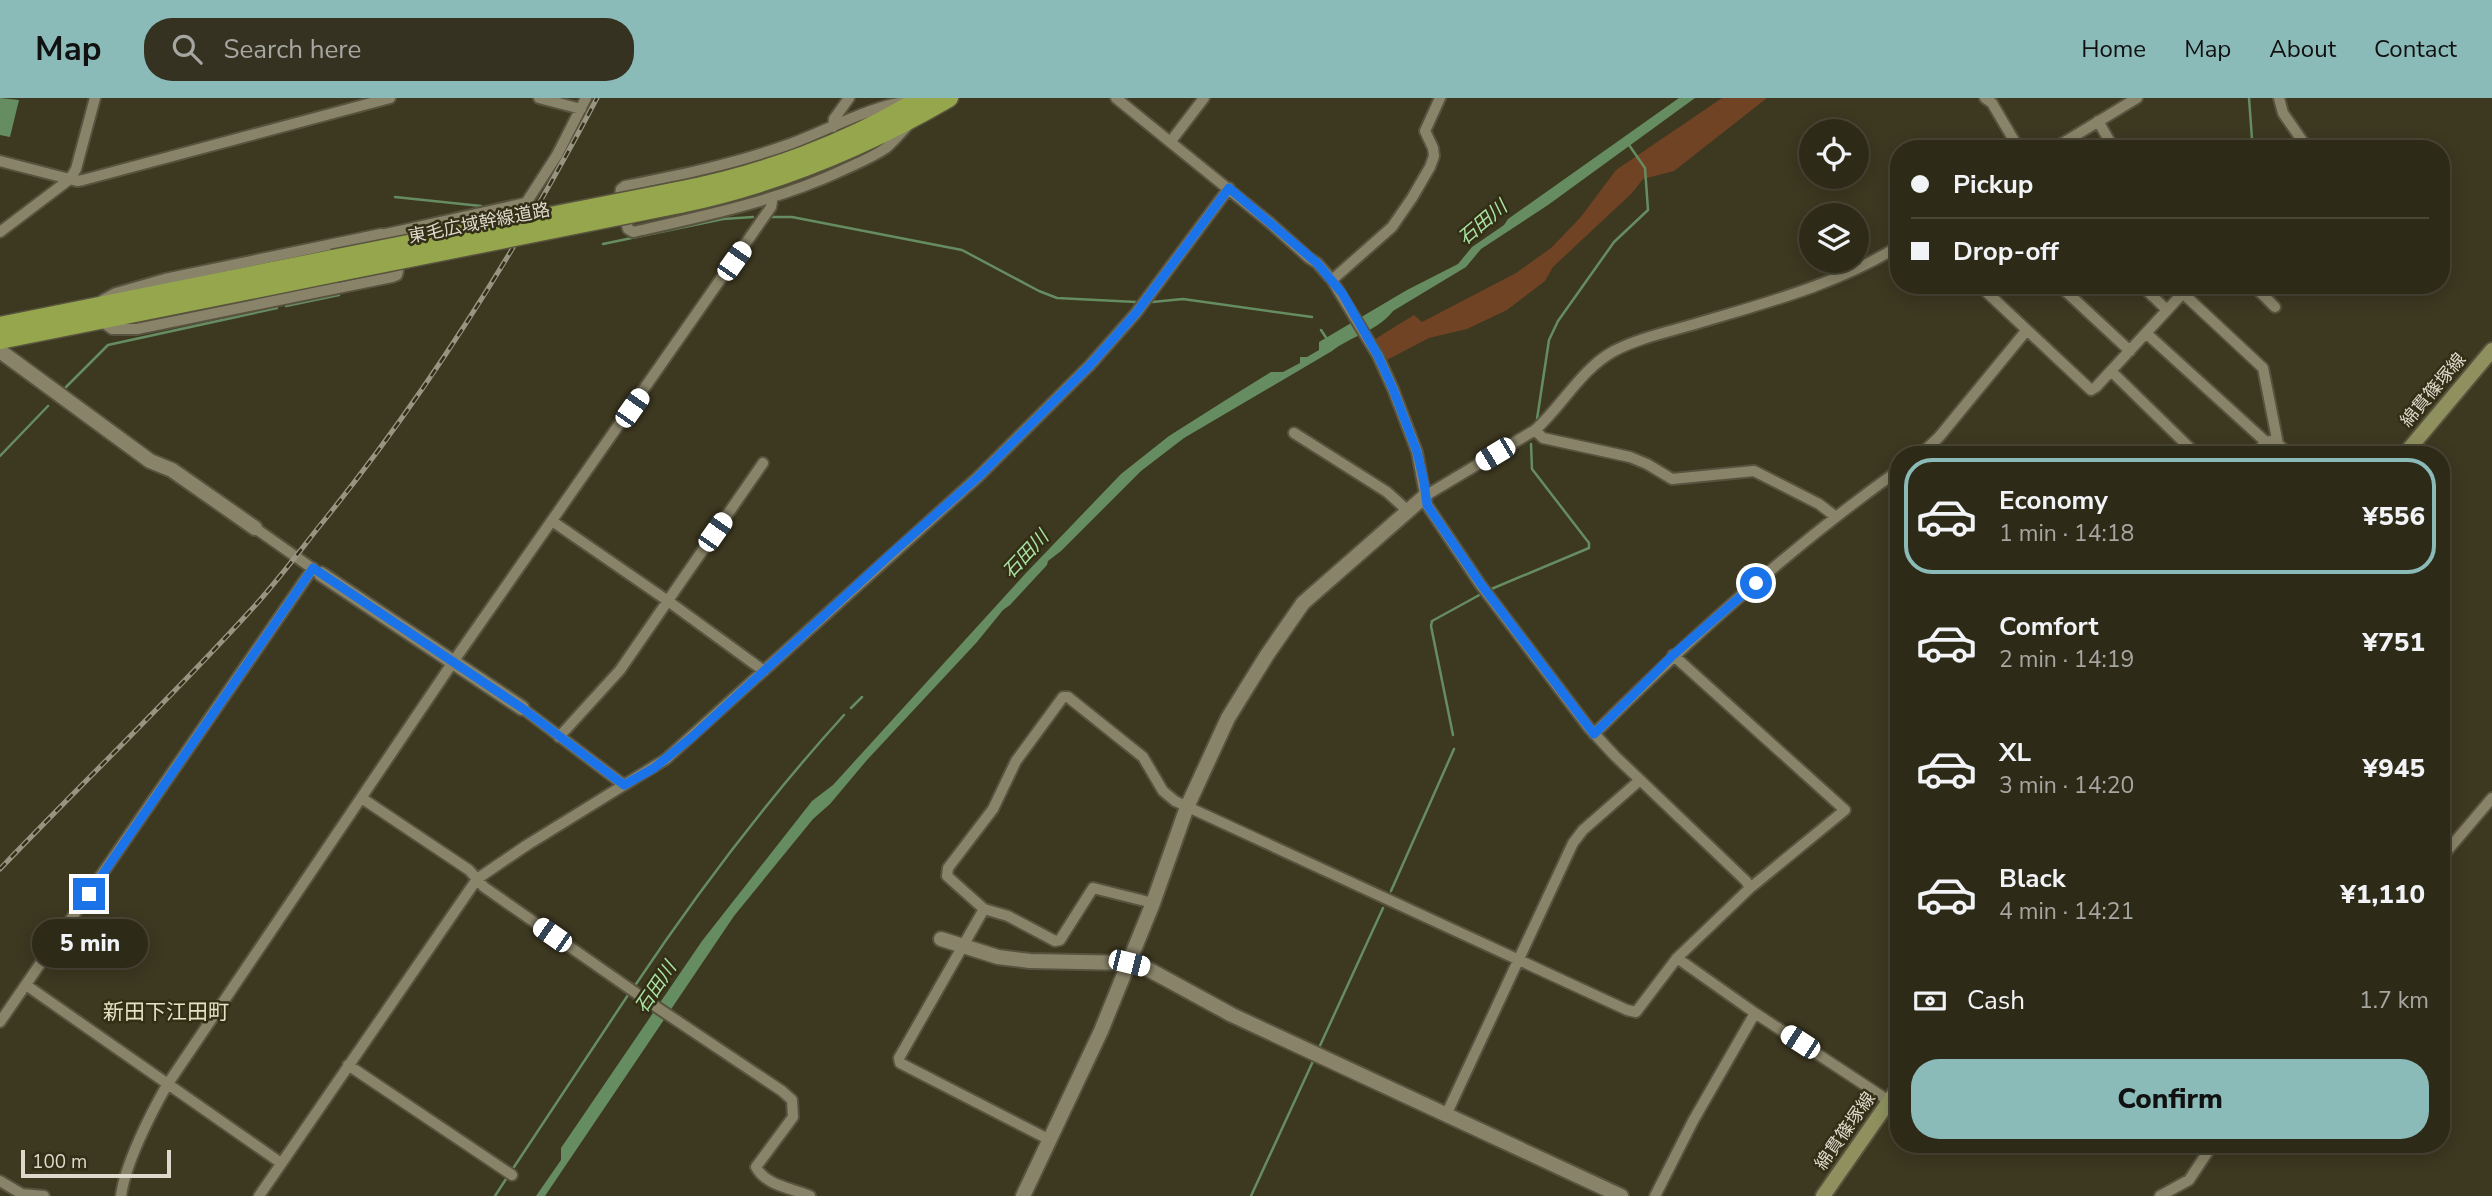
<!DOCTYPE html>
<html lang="en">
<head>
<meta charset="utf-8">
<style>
  :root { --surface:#2e2a18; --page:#363221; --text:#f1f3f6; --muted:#a7a7a2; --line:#494637; --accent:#8bbbb9 }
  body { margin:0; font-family:"Nunito Sans","Noto Sans JP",sans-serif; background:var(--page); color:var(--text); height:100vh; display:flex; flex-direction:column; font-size:26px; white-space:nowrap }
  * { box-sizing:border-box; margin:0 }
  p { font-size:23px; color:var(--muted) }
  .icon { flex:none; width:38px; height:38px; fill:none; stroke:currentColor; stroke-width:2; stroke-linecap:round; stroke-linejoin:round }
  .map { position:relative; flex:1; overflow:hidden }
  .drawer { position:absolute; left:1890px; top:348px; width:560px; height:707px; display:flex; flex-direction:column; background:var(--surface); border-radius:28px; box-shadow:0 4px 18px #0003,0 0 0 2px var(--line) }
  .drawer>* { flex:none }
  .banner { position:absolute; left:1890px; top:42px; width:560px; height:154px; border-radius:28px; box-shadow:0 4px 18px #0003,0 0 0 2px var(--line); display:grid; align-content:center; height:154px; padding:0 21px; background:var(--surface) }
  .tools { position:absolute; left:1799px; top:21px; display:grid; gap:14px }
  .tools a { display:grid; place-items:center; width:70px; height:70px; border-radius:50%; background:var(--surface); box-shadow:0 4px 18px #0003,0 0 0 2px var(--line); font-size:35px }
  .scale { position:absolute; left:21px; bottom:18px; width:150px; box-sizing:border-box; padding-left:7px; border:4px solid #dddacc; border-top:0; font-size:19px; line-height:24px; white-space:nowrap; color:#dddacc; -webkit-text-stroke:5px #332e16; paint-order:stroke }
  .end { position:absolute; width:32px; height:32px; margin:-16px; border:9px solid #1a73e8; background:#fff; box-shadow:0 0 0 4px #fff }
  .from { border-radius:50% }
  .bubble { position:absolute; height:49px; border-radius:24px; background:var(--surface); box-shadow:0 4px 18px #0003,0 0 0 2px var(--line); font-size:23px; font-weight:800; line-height:49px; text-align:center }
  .car { position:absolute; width:21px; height:42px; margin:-21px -10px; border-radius:9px; box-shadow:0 0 5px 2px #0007; background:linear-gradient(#fff 24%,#345 0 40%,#fff 0 76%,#345 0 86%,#fff 0) }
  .banner b { display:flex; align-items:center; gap:24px; height:66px; font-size:26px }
  .banner b+b { border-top:2px solid var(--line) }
  .banner i { width:18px; height:18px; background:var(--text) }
  ul { padding:12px 0 0; list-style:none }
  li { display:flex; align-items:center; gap:21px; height:116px; margin:0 14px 10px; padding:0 7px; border:4px solid transparent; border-radius:28px }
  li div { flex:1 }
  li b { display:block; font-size:26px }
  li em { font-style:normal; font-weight:800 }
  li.selected { border-color:var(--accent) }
  li>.icon { width:63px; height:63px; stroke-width:1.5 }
  .pay { display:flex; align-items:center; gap:18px; height:77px; padding:0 21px; font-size:26px }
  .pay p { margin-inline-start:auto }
  .cta { display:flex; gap:14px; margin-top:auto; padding:14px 21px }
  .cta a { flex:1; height:80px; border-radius:28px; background:var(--accent); color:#111; font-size:28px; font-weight:800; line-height:80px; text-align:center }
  header { display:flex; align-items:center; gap:42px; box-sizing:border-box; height:98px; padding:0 35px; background:var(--accent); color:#111 }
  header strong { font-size:33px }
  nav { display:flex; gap:38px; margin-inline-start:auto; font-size:24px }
  .search { width:490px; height:63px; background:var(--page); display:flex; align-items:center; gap:18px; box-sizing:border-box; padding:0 24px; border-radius:28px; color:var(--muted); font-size:26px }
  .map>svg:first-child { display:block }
</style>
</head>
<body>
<header>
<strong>Map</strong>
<div class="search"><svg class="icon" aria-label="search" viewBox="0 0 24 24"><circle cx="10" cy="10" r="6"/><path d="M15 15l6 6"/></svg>Search here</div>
<nav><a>Home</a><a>Map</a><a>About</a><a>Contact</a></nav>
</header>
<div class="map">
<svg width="2492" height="1098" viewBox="0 0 2492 1098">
  <rect width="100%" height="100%" fill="#3d3820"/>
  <path fill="#6f4324" d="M1722 0H1767L1674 73 1643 81 1632 95 1553 169 1545 183 1507 212 1467 231 1429 240 1387 262 1375 241 1414 217 1422 224 1516 175 1551 150 1580 120 1616 72Z"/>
  <path fill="#668d62" d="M0 0 19 2 10 39 0 37Z
    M1679 0H1695L1548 107 1481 151 1466 169 1393 213C1378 233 1351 238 1332 253L1184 340 1141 373 1061 453 1048 463 1047 467 1010 507 1003 512 977 544 867 662 830 706 813 721 734 818 545 1098H536L561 1062V1050L702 843 812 703 833 687 1025 476 1121 376 1169 338 1229 300 1271 274H1283L1300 265V259H1307L1319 252V244L1407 192 1458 166 1472 149 1504 127 1508 121Z"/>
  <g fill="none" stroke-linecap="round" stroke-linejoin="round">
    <path stroke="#668d62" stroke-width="2.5" d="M2249 0 2252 41
      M395 99 481 108
      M772 119H792L962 152 1039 193 1057 200 1136 204
      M603 146 723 121 753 119
      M1152 204 1183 201 1312 219
      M286 208 339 197
      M1321 232 1327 241
      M66 289 108 247 277 210
      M1537 321 1549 242 1558 223 1614 144 1648 112 1645 70 1629 47
      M0 358 48 308
      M1489 492 1589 450V445L1532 371 1531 346
      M851 610 862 599
      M1453 637 1431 528 1432 523 1483 495
      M1391 793 1454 651
      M634 889C698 793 767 702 844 617
      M1318 952 1383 810
      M514 1069 630 894
      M495 1098 506 1081
      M1251 1098 1314 961"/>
    <defs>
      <path id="minor" d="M539 0 581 11
        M1116 0 1269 124 1309 160 1317 165 1332 182 1378 258 1393 291 1417 354 1427 407 1480 486 1589 630 1615 658 1746 783 1750 790 1677 860 1636 914 1627 912 1175 703 1163 693 1143 659 1068 599H1063L1016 663 993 711 948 770 947 778 984 811 1008 818 1055 843 1060 842 1093 790 1153 805
        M1985 0 1992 5 2019 51
        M2279 0 2283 15 2308 51
        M908 4C876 5 820 36 787 47 734 66 680 77 625 88L621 91 620 98 628 131 633 134C704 118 777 103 843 72 858 65 873 59 886 50 894 43 901 35 908 27
        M2098 23 2114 51
        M833 29 834 21 849 0
        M1171 43 1204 0
        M2053 51 2137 0
        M0 63 77 83 83 82 390 0
        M0 134 70 81 76 71 95 0
        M386 136 526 105 557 57 586 0
        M1332 182 1392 129 1412 100 1430 69 1434 58 1433 50 1425 33 1440 0
        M1979 187 2091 292 2096 289 2182 196
        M2059 187 2130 253
        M2141 187 2167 212
        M2174 187 2263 270 2278 346 2290 357
        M2253 187 2275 209
        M2152 198 2161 187
        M100 222 112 231H137L392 179 397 177 398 173 395 145 390 137 381 136 165 181 116 195 103 202
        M2146 235 2266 344
        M2111 273 2197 357
        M1535 332 1543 340 1630 359 1647 366 1672 381 1754 373 1819 406 1836 419
        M1294 335 1387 394 1408 413
        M1920 357 1939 339 2026 233
        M2254 357 2266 344 2270 343
        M1425 398 1535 332C1563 307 1581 271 1614 253 1639 240 1668 234 1695 226 1765 205 1836 187 1899 148
        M552 423 668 503 764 573
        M255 430 319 475
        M1673 557 1845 712 1750 790
        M522 610 624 687
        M1594 636C1689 541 1789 450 1899 372
        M559 639 620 572 763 365
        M363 701 469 772 484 789 646 902 782 993 792 1002 793 1019 756 1069C766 1088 792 1090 810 1098
        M2441 760 2492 700
        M984 811 899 960 900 965 1050 1042
        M1677 860 1755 915 1889 1003
        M26 887 281 1065
        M0 924 313 470
        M348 967 512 1077
        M1446 1017 1573 745 1583 732 1640 682
        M0 1083 22 1096 44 1098
        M121 1098C125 1066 151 1015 167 987L453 564 771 109 773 99
        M259 1098 477 781 527 747 666 661 978 379 1090 267 1136 215 1229 90
        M1655 1098 1693 1023 1755 915
        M2160 1098 2189 1082 2213 1046"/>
      <path id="tertiary" d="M0 253 150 363 172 372 255 430
        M321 476 522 610
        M941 841 998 859 1030 863 1130 865 1146 870 1232 917 1621 1098
        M1023 1098 1101 933 1153 805 1187 709 1228 620 1267 557 1303 505 1425 398"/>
      <path id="secondary" d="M2404 357 2492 252
        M1823 1098 1899 989"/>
      <path id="trunk" d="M677 93C762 77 848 45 922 0
        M680 106C776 86 865 49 949 0
        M0 228 332 161
        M0 242 335 175"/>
    </defs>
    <use href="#minor" stroke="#58533f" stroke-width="14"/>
    <use href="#tertiary" stroke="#58533f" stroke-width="18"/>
    <use href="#secondary" stroke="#58533f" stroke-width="18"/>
    <use href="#trunk" stroke="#58533f" stroke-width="21"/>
    <use href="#minor" stroke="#898469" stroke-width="10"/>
    <use href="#tertiary" stroke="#898469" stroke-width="14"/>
    <use href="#secondary" stroke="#8e915e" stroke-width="14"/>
    <use href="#trunk" stroke="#95a64d" stroke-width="18"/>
    <defs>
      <path id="rail" d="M0 771C83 684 170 601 251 512 275 486 296 458 318 430 427 296 517 152 597 0"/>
    </defs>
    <use href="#rail" stroke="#989482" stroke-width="5"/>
    <use href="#rail" stroke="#332e16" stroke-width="2.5" stroke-dasharray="8" stroke-linecap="butt"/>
    <defs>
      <path id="trunk-bridge" d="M332 161 677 93
        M335 175 680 106"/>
    </defs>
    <use href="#trunk-bridge" stroke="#58533f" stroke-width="21" stroke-linecap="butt"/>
    <use href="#trunk-bridge" stroke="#95a64d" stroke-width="18"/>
  </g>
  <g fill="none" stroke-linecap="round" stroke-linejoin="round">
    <path stroke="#1a73e8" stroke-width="9" d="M89 796 313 470 522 610 624 687 654 670 692 639 892 455 978 379 1090 267 1136 215 1229 90 1317 165 1342 195 1378 258 1393 291 1417 354 1424 384 1427 407 1480 485 1594 636 1673 557 1756 485"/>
  </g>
  <g text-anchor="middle" stroke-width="5" stroke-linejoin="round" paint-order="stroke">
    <g font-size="18" fill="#dddacc" stroke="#332e16">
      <text transform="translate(479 125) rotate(-11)" y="6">東毛広域幹線道路</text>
      <text transform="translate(2433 292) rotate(-50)" y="6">綿貫篠塚線</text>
      <text transform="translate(1845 1033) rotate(-55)" y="6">綿貫篠塚線</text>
    </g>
    <g font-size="19" font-style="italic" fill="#a9e4a2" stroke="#332e16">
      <text transform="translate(1482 124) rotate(-40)" y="7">石田川</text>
      <text transform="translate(1025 456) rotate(-47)" y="7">石田川</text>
      <text transform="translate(655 889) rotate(-56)" y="7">石田川</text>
    </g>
    <g font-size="21" fill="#e7e1c4" stroke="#332e16">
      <text x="166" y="921">新田下江田町</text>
    </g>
  </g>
</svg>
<div class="tools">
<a><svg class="icon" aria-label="locate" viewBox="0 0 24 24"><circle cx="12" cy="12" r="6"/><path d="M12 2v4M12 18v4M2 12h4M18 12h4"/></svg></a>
<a><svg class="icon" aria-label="layers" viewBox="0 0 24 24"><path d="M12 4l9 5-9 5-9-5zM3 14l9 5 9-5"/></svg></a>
</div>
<div class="scale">100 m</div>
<i class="end from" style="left:1756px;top:485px"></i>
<i class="end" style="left:89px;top:796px"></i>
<div class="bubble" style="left:32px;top:821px;width:116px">5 min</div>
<i class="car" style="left:734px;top:163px;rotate:35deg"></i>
<i class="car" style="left:632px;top:310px;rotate:35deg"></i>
<i class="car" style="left:1495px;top:356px;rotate:239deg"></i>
<i class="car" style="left:715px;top:434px;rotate:35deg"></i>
<i class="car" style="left:552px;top:837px;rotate:305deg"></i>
<i class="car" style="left:1129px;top:865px;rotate:104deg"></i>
<i class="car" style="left:1800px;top:944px;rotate:303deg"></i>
<div class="banner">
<b><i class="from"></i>Pickup</b>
<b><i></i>Drop-off</b>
</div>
<section class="drawer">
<ul>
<li class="selected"><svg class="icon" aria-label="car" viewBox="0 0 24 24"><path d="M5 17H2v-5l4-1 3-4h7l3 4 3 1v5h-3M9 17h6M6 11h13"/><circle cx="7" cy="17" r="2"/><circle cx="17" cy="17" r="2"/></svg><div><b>Economy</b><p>1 min · 14:18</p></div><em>¥556</em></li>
<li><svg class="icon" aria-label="car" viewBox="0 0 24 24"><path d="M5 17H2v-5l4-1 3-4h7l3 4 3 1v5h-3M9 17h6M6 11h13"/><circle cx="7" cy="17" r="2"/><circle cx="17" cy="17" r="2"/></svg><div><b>Comfort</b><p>2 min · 14:19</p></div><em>¥751</em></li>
<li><svg class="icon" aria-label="car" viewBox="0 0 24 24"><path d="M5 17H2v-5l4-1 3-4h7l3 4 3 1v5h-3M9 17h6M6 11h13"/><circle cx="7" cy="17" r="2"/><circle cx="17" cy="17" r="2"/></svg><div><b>XL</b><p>3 min · 14:20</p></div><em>¥945</em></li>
<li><svg class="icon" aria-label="car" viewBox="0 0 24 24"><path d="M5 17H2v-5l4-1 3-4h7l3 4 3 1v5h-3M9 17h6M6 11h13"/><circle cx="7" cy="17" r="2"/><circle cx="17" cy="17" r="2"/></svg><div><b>Black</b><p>4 min · 14:21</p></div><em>¥1,110</em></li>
</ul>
<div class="pay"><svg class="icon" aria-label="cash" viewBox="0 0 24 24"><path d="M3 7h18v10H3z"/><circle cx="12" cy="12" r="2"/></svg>Cash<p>1.7 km</p></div>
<div class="cta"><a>Confirm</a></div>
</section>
</div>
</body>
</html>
